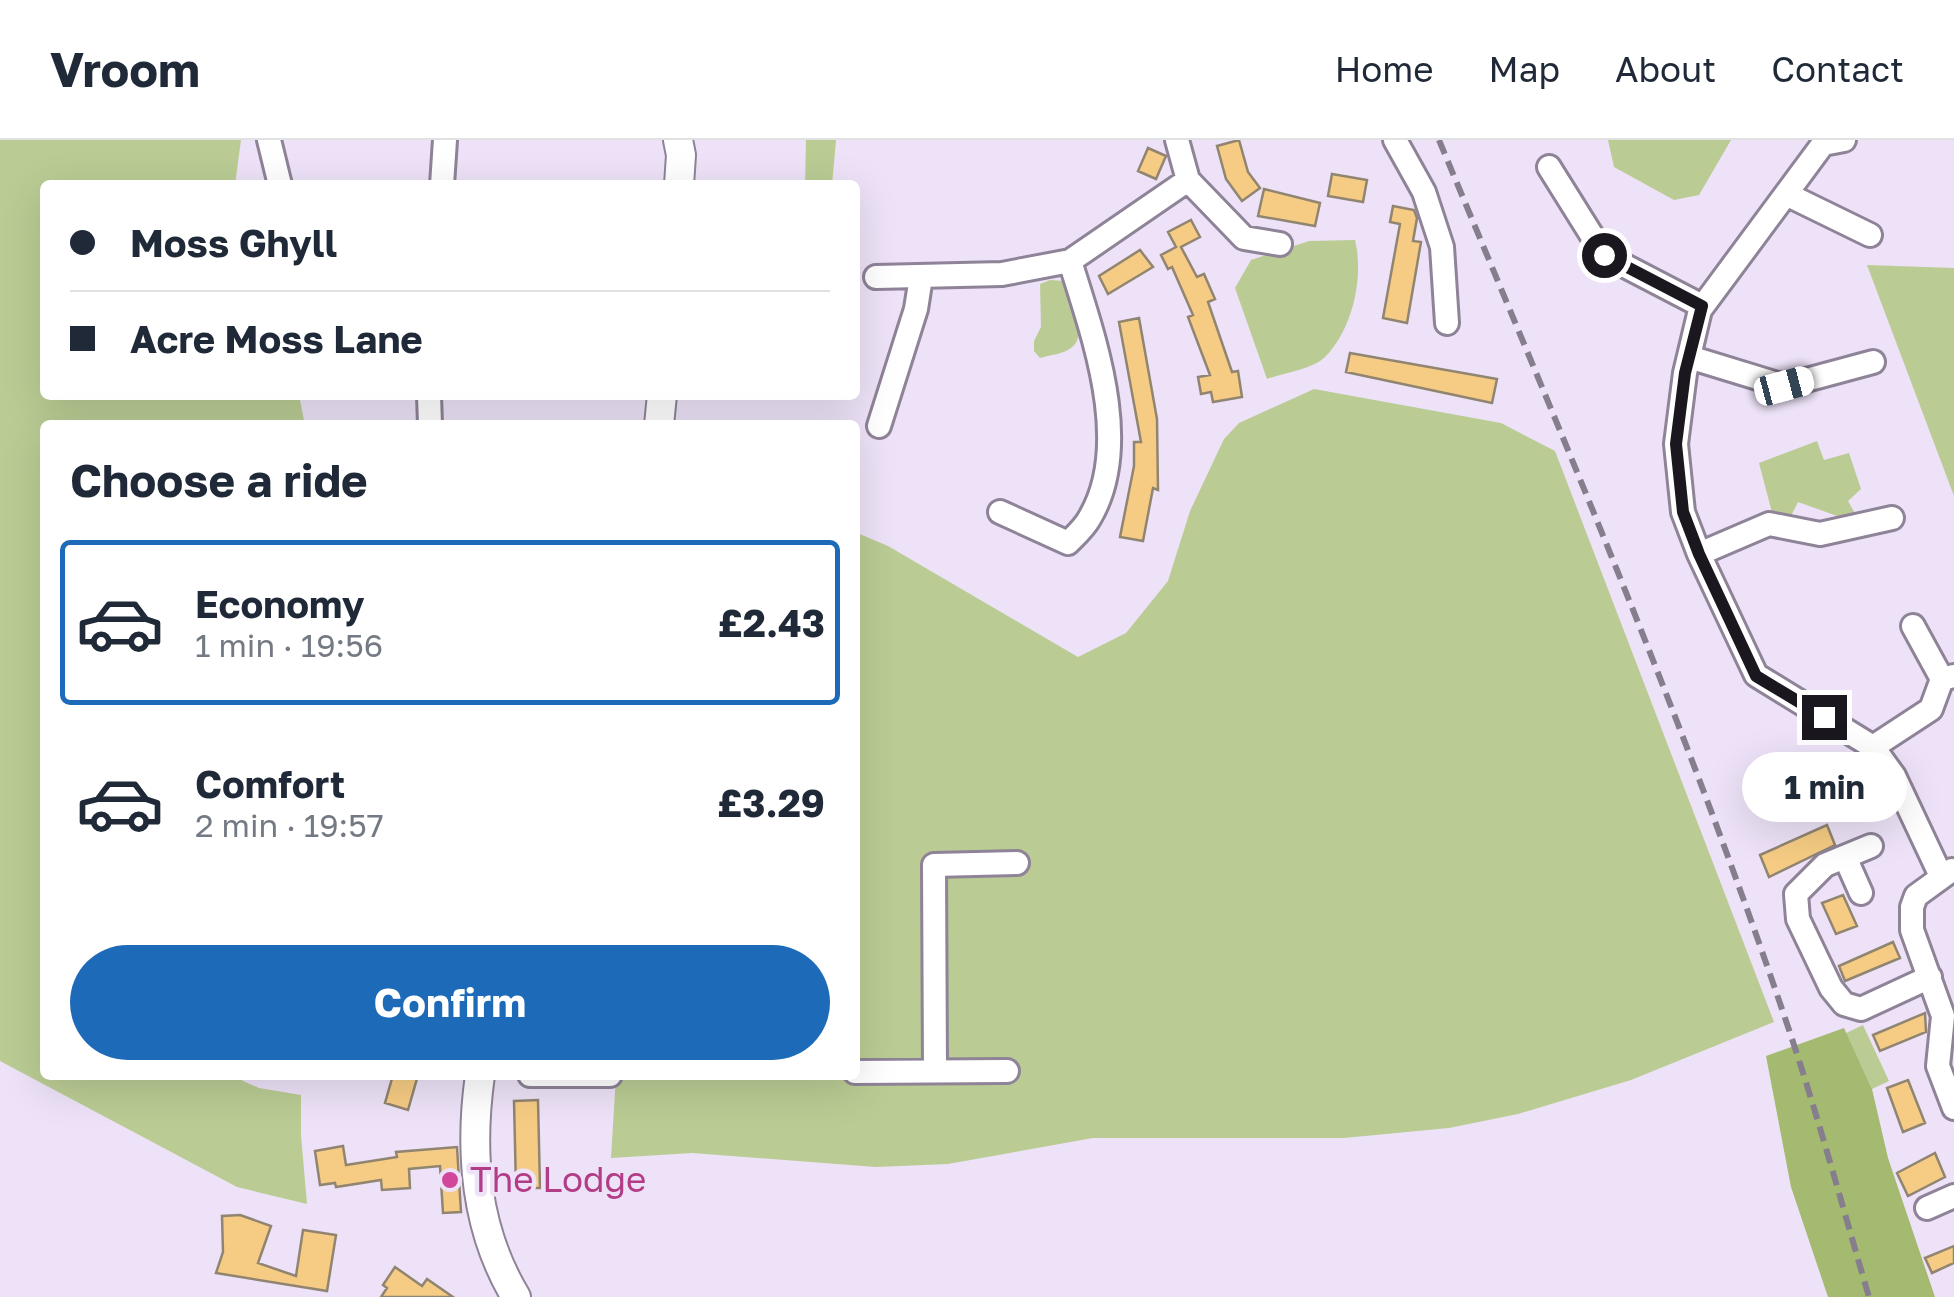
<!DOCTYPE html>
<html lang="en">
<head>
<meta charset="utf-8">
<style>
  :root { --surface:#fff; --page:#f6f6f7; --text:#1f2937; --muted:#747a83; --line:#e0e1e3; --accent:#1d6ab9 }
  body { margin:0; font-family:"Golos Text",sans-serif; background:var(--page); color:var(--text); height:100vh; display:flex; flex-direction:column; font-size:38px; white-space:nowrap }
  * { box-sizing:border-box; margin:0 }
  p { font-size:32px; color:var(--muted) }
  .icon { flex:none; width:55px; height:55px; fill:none; stroke:currentColor; stroke-width:2; stroke-linecap:round; stroke-linejoin:round }
  .map { position:relative; flex:1; overflow:hidden }
  .panel { position:absolute; left:40px; top:280px; width:820px; height:660px; display:flex; flex-direction:column; background:var(--surface); border-radius:10px; box-shadow:0 10px 40px #0002 }
  .panel>* { flex:none }
  .guide { position:absolute; left:40px; top:40px; width:820px; height:220px; border-radius:10px; box-shadow:0 10px 40px #0002; display:grid; align-content:center; height:220px; padding:0 30px; background:var(--surface) }
  .end { position:absolute; width:45px; height:45px; margin:-22px; border:12px solid #1b171f; background:#fff; box-shadow:0 0 0 5px #fff }
  .from { border-radius:50% }
  .bubble { position:absolute; height:70px; border-radius:35px; background:var(--surface); box-shadow:0 10px 40px #0002; font-size:32px; font-weight:700; line-height:70px; text-align:center }
  .car { position:absolute; width:30px; height:60px; margin:-30px -15px; border-radius:12px; box-shadow:0 0 8px 2px #0007; background:linear-gradient(#fff 24%,#345 0 40%,#fff 0 76%,#345 0 86%,#fff 0) }
  .guide b { display:flex; align-items:center; gap:35px; height:95px; font-size:38px }
  .guide b+b { border-top:2px solid var(--line) }
  .guide i { width:25px; height:25px; background:var(--text) }
  ul { padding:0; list-style:none }
  li { display:flex; align-items:center; gap:30px; height:165px; margin:0 20px 15px; padding:0 10px; border:5px solid transparent; border-radius:10px }
  li div { flex:1 }
  li b { display:block; font-size:38px }
  li em { font-style:normal; font-weight:700 }
  li.on { border-color:var(--accent) }
  li>.icon { width:90px; height:90px; stroke-width:1.5 }
  h2 { padding:0 30px; font-size:45px; line-height:120px }
  .primary-button { display:flex; gap:20px; margin-top:auto; padding:20px 30px }
  .primary-button a { flex:1; height:115px; border-radius:60px; background:var(--accent); color:#fff; font-size:40px; font-weight:700; line-height:115px; text-align:center }
  header { display:flex; align-items:center; gap:60px; box-sizing:border-box; height:140px; padding:0 50px; background:var(--surface); border-bottom:2px solid var(--line) }
  header strong { font-size:48px }
  nav { display:flex; gap:55px; margin-inline-start:auto; font-size:35px }
  .map>svg:first-child { display:block }
</style>
</head>
<body>
<header>
<strong>Vroom</strong>
<nav><a>Home</a><a>Map</a><a>About</a><a>Contact</a></nav>
</header>
<div class="map">
<svg width="1954" height="1157" viewBox="0 0 1954 1157">
  <rect width="100%" height="100%" fill="#ede2f7"/>
  <path fill="#bacc94" d="M0 0H241L235 45H45V255H299L305 285H45V935H230L259 948 301 955V995L307 1064 237 1047 0 921Z
    M806 0H836L832 45H805Z
    M1608 0H1731L1699 55 1674 60 1614 27Z
    M1355 100C1364 136 1353 189 1325 217 1313 229 1283 233 1267 239L1235 148 1251 120 1309 101Z
    M1867 125 1954 128V356Z
    M1050 140 1064 141C1073 156 1089 195 1071 208 1063 214 1050 215 1040 218L1034 211V201L1041 187 1040 144Z
    M1314 249 1501 283 1555 311 1774 882 1631 940 1518 974 1449 988 1344 998H1093L948 1024 876 1027 692 1013 611 1018 616 935H855V392L888 406 1078 517 1126 493 1168 441 1190 371 1224 299 1239 283Z
    M1817 301 1824 320 1849 313 1861 349 1848 361 1857 377 1836 387 1840 377 1798 362 1789 380H1774L1759 323Z
    M1863 885 1889 941 1872 949 1846 893Z"/>
  <path fill="#a3ba70" d="M1844 888 1872 949 1888 1018 1935 1157H1828L1791 1047 1766 916Z"/>
  <path fill="#f6cc84" stroke="#918571" stroke-width="2.5" d="M1239 0 1248 32 1260 48 1242 61 1226 39 1217 6Z
    M1148 8 1166 16 1156 39 1138 31Z
    M1332 34 1367 40 1363 62 1328 56Z
    M1264 49 1320 63 1315 86 1258 76Z
    M1393 66 1414 70 1417 78 1413 101 1421 102 1407 183 1383 178 1400 84 1390 82Z
    M1191 80 1200 97 1181 107 1197 137 1204 134 1215 159 1208 162 1232 232 1238 231 1242 257 1213 262 1211 252 1201 254 1198 237 1210 235 1188 177 1193 175 1172 127 1168 129 1161 115 1176 107 1168 92Z
    M1140 110 1153 127 1108 154 1099 136Z
    M1139 178 1157 279 1158 350 1153 348 1143 401 1120 397 1134 326V302H1141L1119 182Z
    M1350 213 1497 239 1492 263 1346 232Z
    M1827 685 1835 705 1769 737 1760 715Z
    M1843 755 1857 786 1836 794 1822 763Z
    M1893 802 1900 818 1845 841 1839 826Z
    M1925 873 1926 892 1880 911 1873 895Z
    M393 935H418L408 970 385 963Z
    M1908 940 1925 983 1903 992 1887 948Z
    M538 960 540 1048H516L514 961Z
    M343 1006 346 1025 397 1017 396 1012 457 1007 461 1072 443 1073 440 1026 409 1029 410 1048 382 1050 381 1040 336 1047 335 1043 320 1045 315 1011Z
    M1935 1013 1945 1037 1908 1056 1897 1033Z
    M240 1075 271 1086 258 1123 296 1136 303 1090 336 1095 327 1151 216 1133 223 1112 222 1076Z
    M1954 1106V1123L1932 1133 1925 1118Z
    M395 1127 422 1146 427 1139 453 1157H381L387 1148 383 1145Z"/>
  <g fill="none" stroke-linecap="round" stroke-linejoin="round">
    <defs>
      <path id="minor" d="M269 0 280 45
        M1177 0 1188 40 1244 98 1280 104
        M1395 0 1424 52 1442 107 1447 183
        M1844 0 1823 4 1700 170 1685 233 1676 304 1683 372 1699 414 1756 535 1873 607 1894 636 1941 736
        M1549 27 1604 115 1702 166
        M442 45 445 0
        M1786 54 1870 95
        M876 137 1002 134 1070 121 1188 40
        M1689 217 1784 246 1873 222
        M429 255 430 285
        M879 286 916 169 921 137
        M1000 372 1068 403C1075 396 1084 388 1089 379 1134 305 1093 196 1070 121
        M1699 414 1769 384 1820 394 1892 378
        M1913 486 1942 539
        M1873 607 1931 569 1942 539 1954 536
        M1871 706 1825 725 1796 754 1798 779 1831 848 1844 864 1861 869 1930 837
        M1845 717 1861 753
        M1952 730 1916 756 1912 767V790L1943 876 1938 926 1954 968
        M935 931 934 725 1017 723
        M855 932 1007 931
        M530 935H610
        M1927 1068 1954 1056"/>
      <path id="tertiary" d="M678 0 681 15 679 45
        M659 285 662 255
        M480 935C469 1013 475 1089 516 1157"/>
    </defs>
    <use href="#minor" stroke="#8e8397" stroke-width="28"/>
    <use href="#tertiary" stroke="#8e8397" stroke-width="32"/>
    <use href="#minor" stroke="#fff" stroke-width="22"/>
    <use href="#tertiary" stroke="#fff" stroke-width="28"/>
    <path stroke="#867e8d" stroke-width="6" stroke-dasharray="15 8" stroke-linecap="butt" d="M1439 0C1560 291 1685 582 1786 881 1817 972 1842 1065 1869 1157"/>
  </g>
  <g fill="none" stroke-linecap="round" stroke-linejoin="round">
    <path stroke="#1b171f" stroke-width="12" d="M1604 115 1702 166 1685 233 1676 304 1683 372 1699 414 1756 536 1824 577"/>
  </g>
  <circle fill="#d1479c" stroke="#ede2f7" stroke-width="4" cx="450" cy="1040" r="10"/>
  <g text-anchor="middle" stroke-width="9" stroke-linejoin="round" paint-order="stroke">
    <g font-size="35" fill="#b23c85" stroke="#ede2f7" text-anchor="start">
      <text x="470" y="1052">The Lodge</text>
    </g>
  </g>
</svg>
<i class="end from" style="left:1604px;top:115px"></i>
<i class="end" style="left:1824px;top:577px"></i>
<div class="bubble" style="left:1742px;top:612px;width:165px">1 min</div>
<i class="car" style="left:1784px;top:246px;rotate:75deg"></i>
<div class="guide">
<b><i class="from"></i>Moss Ghyll</b>
<b><i></i>Acre Moss Lane</b>
</div>
<section class="panel">
<h2>Choose a ride</h2>
<ul>
<li class="on"><svg class="icon" aria-label="car" viewBox="0 0 24 24"><path d="M5 17H2v-5l4-1 3-4h7l3 4 3 1v5h-3M9 17h6M6 11h13"/><circle cx="7" cy="17" r="2"/><circle cx="17" cy="17" r="2"/></svg><div><b>Economy</b><p>1 min · 19:56</p></div><em>£2.43</em></li>
<li><svg class="icon" aria-label="car" viewBox="0 0 24 24"><path d="M5 17H2v-5l4-1 3-4h7l3 4 3 1v5h-3M9 17h6M6 11h13"/><circle cx="7" cy="17" r="2"/><circle cx="17" cy="17" r="2"/></svg><div><b>Comfort</b><p>2 min · 19:57</p></div><em>£3.29</em></li>
</ul>
<div class="primary-button"><a>Confirm</a></div>
</section>
</div>
</body>
</html>
